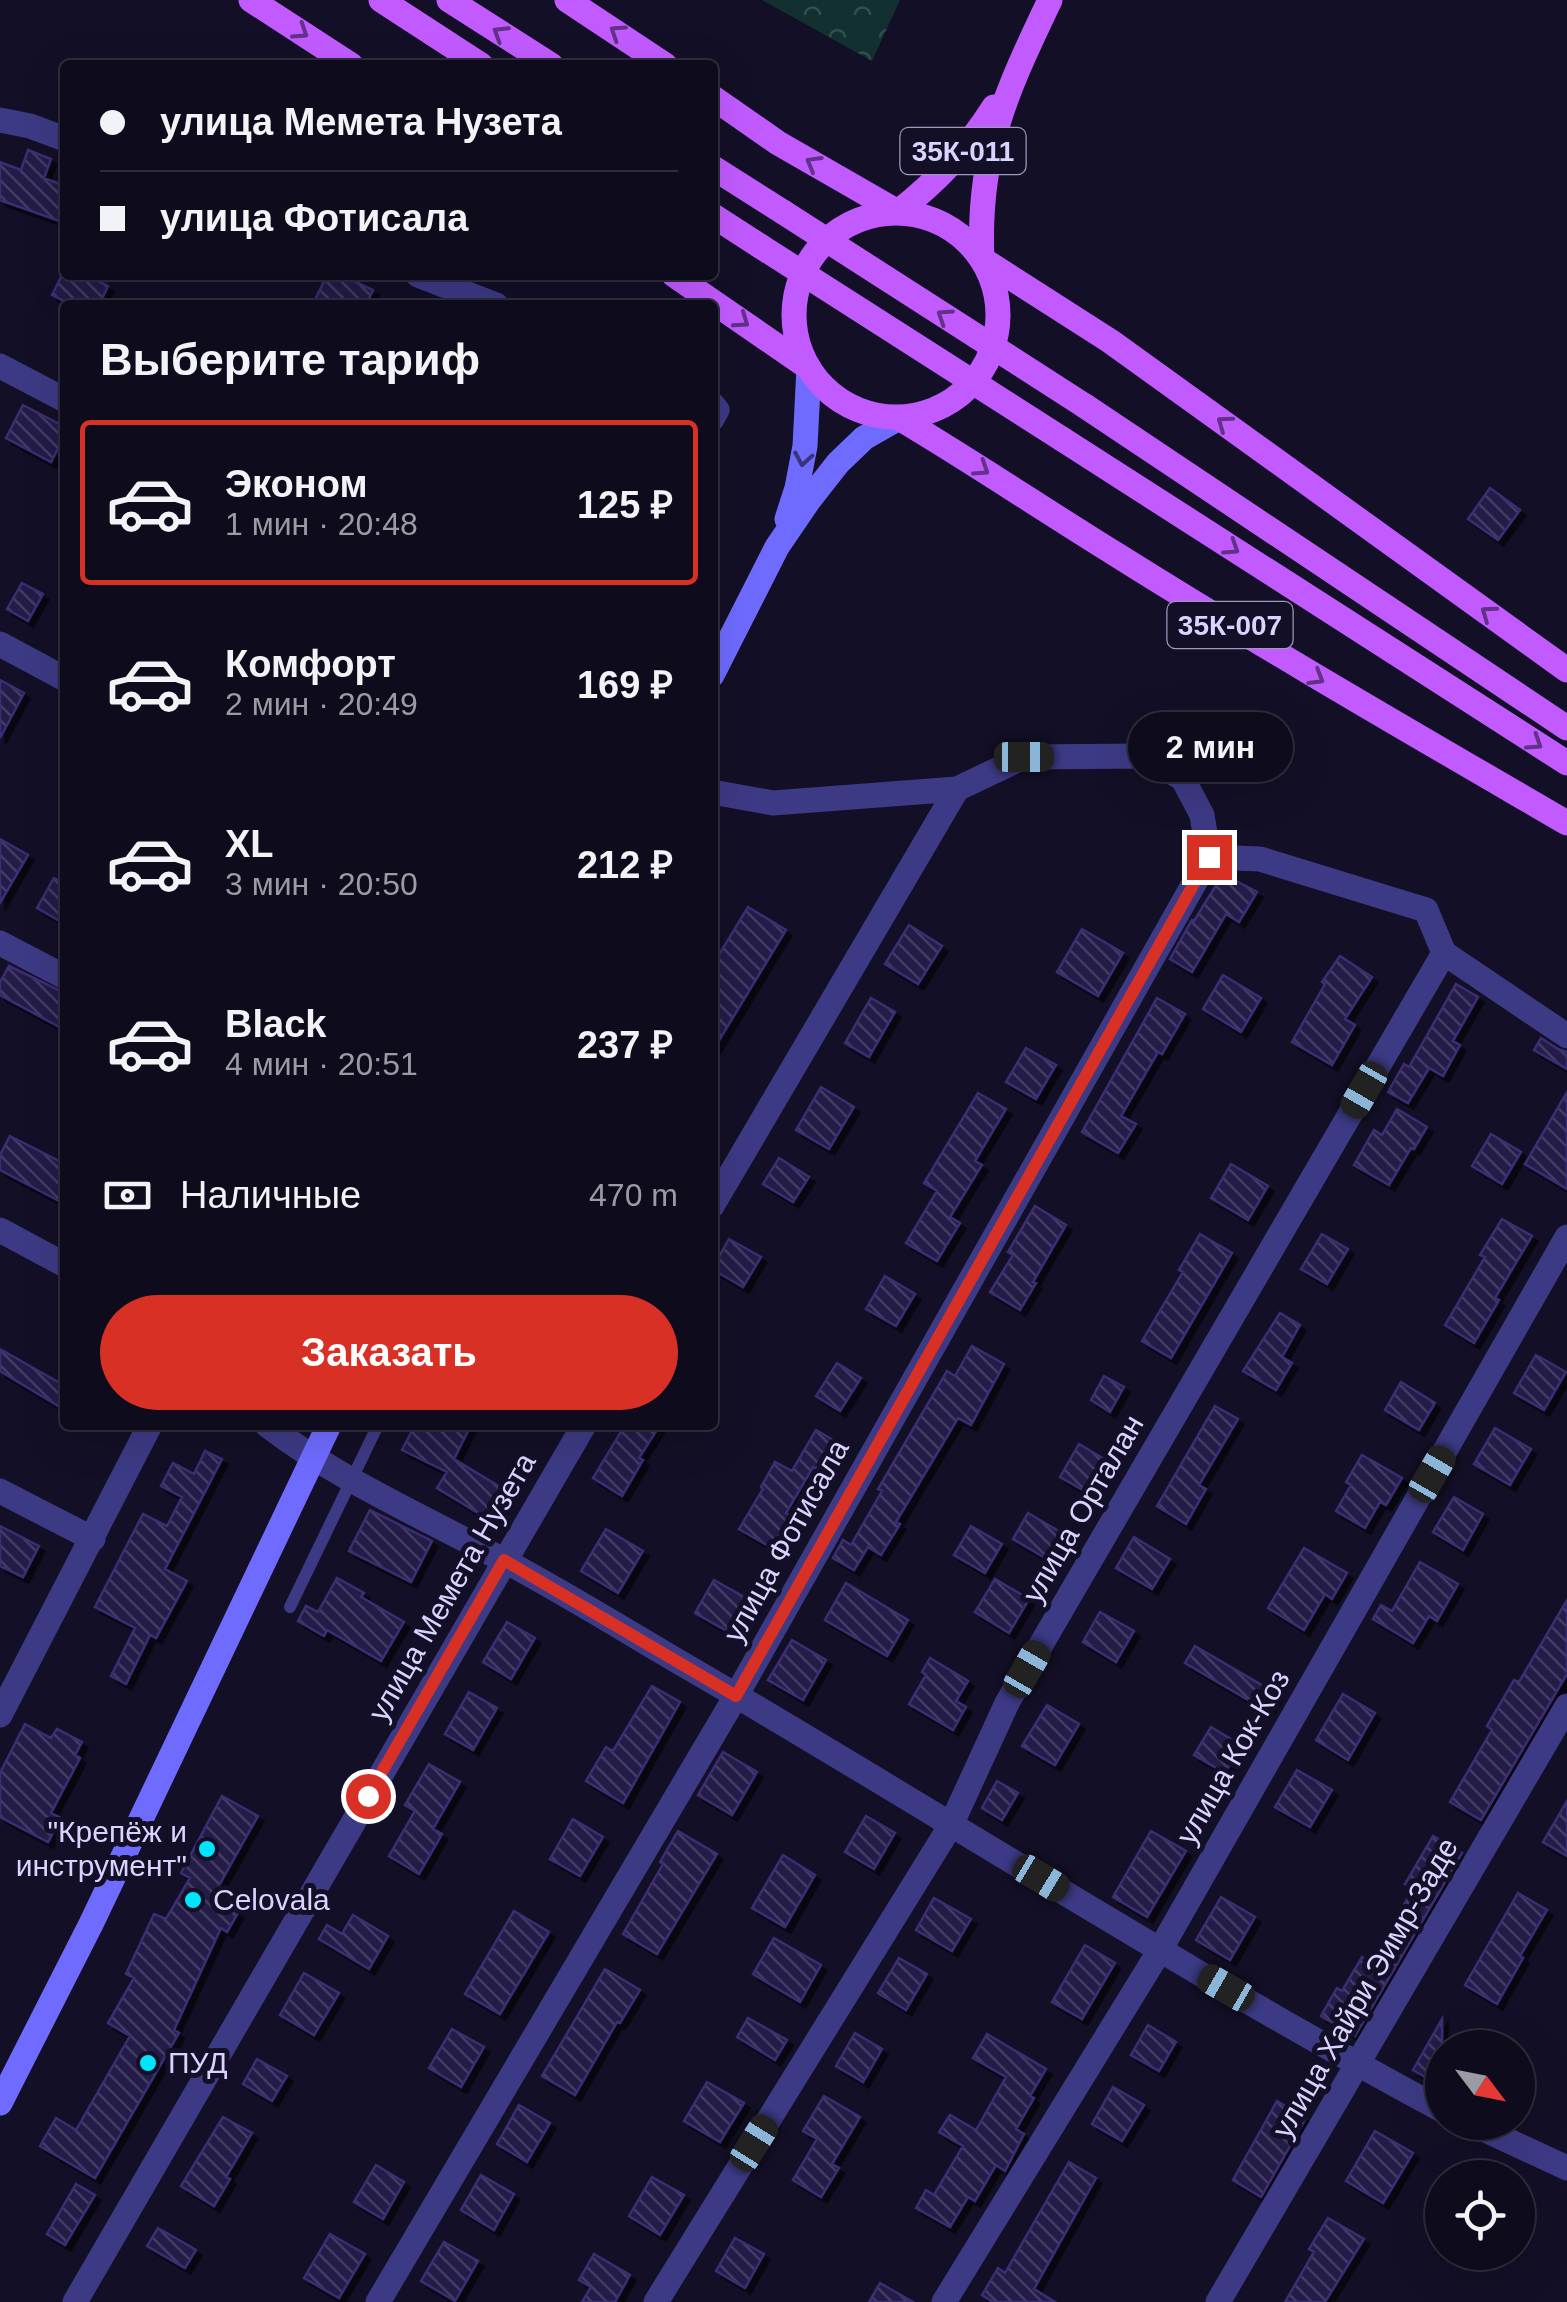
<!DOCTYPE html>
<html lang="ru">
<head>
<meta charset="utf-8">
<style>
  :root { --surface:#0e0b1c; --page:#1c1929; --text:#f1f3f6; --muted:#9b9ba3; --line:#2e2b3b; --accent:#d93025 }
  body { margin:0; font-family:Arial,sans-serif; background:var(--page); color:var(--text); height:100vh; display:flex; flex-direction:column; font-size:38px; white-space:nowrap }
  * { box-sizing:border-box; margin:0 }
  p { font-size:32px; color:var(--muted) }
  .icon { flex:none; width:55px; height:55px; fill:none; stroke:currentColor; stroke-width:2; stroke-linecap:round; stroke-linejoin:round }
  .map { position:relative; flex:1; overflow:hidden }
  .side { position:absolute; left:60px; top:300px; width:658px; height:1130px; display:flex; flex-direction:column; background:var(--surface); border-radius:10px; box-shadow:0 10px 40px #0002,0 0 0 2px var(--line) }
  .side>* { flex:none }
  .guide { position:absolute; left:60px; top:60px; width:658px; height:220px; border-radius:10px; box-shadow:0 10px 40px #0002,0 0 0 2px var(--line); display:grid; align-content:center; height:220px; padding:0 40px; background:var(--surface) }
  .needle { width:65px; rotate:122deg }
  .tools { position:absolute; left:1425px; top:2030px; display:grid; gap:20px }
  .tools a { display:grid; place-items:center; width:110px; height:110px; border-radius:50%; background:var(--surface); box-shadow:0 10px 40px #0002,0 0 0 2px var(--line); font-size:50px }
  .end { position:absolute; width:45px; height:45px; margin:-22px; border:12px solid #d93025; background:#fff; box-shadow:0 0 0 5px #fff }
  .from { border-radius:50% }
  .bubble { position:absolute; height:70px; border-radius:35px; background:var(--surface); box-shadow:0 10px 40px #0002,0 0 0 2px var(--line); font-size:32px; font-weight:800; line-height:70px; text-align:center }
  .car { position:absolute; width:30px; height:60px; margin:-30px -15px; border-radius:12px; box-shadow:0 0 8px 2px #0007; background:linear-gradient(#222 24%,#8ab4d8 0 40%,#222 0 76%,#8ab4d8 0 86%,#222 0) }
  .guide b { display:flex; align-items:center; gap:35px; height:95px; font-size:38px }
  .guide b+b { border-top:2px solid var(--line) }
  .guide i { width:25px; height:25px; background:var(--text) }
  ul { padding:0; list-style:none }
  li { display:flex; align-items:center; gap:30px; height:165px; margin:0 20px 15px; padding:0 20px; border:5px solid transparent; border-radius:10px }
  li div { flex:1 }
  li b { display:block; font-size:38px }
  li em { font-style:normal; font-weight:800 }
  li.active { border-color:var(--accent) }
  li>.icon { width:90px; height:90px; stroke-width:1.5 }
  h2 { padding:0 40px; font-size:45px; line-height:120px }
  .pay { display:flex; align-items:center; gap:25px; height:110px; padding:0 40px; font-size:38px }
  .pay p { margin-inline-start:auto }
  .action { display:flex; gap:20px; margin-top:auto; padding:20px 40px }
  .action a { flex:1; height:115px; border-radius:60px; background:var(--accent); color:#fff; font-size:40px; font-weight:800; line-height:115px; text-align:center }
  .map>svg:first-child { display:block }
</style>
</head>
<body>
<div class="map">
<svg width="1567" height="2302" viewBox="0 0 1567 2302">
  <defs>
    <pattern id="forest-crowns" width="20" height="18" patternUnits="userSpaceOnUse" patternTransform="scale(2.5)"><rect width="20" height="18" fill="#12302f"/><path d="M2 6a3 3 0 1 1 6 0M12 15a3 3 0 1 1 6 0" fill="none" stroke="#344d4e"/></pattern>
    <pattern id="building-back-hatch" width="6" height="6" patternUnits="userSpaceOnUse" patternTransform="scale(2.5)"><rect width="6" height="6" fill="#241b47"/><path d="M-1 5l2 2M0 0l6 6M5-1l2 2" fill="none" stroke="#433b63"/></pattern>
    <filter id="shadow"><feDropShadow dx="5.5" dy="5.5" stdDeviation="0" flood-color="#0009"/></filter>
  </defs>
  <rect width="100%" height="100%" fill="#130f26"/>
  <path fill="url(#forest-crowns)" d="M762 0H900L872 61Z"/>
  <path fill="url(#building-back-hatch)" stroke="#3b2d73" stroke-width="2.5" filter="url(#shadow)" d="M28 150 51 159 44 178 65 186V223L0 200V162L21 170Z
    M62 275H86L108 286 99 305H72L52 295Z
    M327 275H341L373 290 366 305H325L315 300Z
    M23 405 65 427V435L51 462 6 438Z
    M1490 488 1520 510 1498 540 1468 519Z
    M22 583 43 594 28 621 7 609Z
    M0 680 24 693 0 738Z
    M0 839 28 855 0 903Z
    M1223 874 1257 892 1239 922 1226 914 1192 972 1170 959 1192 920 1194 921Z
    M54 878 65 884V924L37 908Z
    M748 907 786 930 712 1052V966Z
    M909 925 942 946 918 984 885 964Z
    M1082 929 1123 953 1098 996 1057 972Z
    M1340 956 1372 977 1345 1019 1355 1025 1332 1065 1292 1042 1325 984 1322 982Z
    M9 966 65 993V1030L0 995V982Z
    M1223 975 1261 998 1241 1032 1203 1009Z
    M1456 984 1478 997 1453 1041 1460 1045 1443 1076 1429 1068 1408 1103 1388 1092 1404 1064 1409 1067Z
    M871 998 895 1012 869 1057 845 1043Z
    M1157 998 1185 1014 1162 1054 1158 1052 1121 1116 1136 1124 1118 1153 1082 1132Z
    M1541 1038 1558 1049 1567 1052V1069L1534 1050Z
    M1026 1048 1056 1065 1036 1099 1006 1082Z
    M821 1087 854 1107 829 1149 796 1130Z
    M1567 1092V1189L1525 1164Z
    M978 1093 1006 1109 975 1161 982 1165 950 1217 960 1223 937 1261 906 1243 937 1191 924 1183Z
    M1397 1109 1427 1127 1414 1149 1411 1148 1389 1185 1354 1165 1374 1130 1382 1135Z
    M1491 1134 1521 1152 1502 1184 1472 1166Z
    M10 1136 65 1164V1204L0 1170V1155Z
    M779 1158 809 1177 793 1202 763 1184Z
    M1231 1164 1268 1186 1248 1220 1211 1198Z
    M1035 1206 1066 1225 1033 1282 1036 1283 1020 1310 990 1292 1013 1255 1008 1252Z
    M1502 1219 1532 1236 1495 1298 1499 1300 1474 1343 1445 1325 1485 1257 1480 1255Z
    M1200 1234 1232 1253 1171 1358 1142 1341 1183 1272 1179 1270Z
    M1322 1234 1348 1249 1327 1284 1301 1269Z
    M729 1239 761 1257 743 1287 712 1269Z
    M885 1276 915 1294 896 1326 866 1309Z
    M1280 1313 1300 1325 1282 1357 1292 1363 1276 1390 1243 1371Z
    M972 1346 1004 1364 971 1425 958 1418 896 1522 900 1524 881 1555 868 1547 854 1570 833 1558 843 1540 851 1545 882 1491 878 1489 947 1371 955 1376Z
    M0 1349 65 1386V1410L0 1371Z
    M1536 1355 1566 1372 1544 1410 1514 1393Z
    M837 1363 861 1378 840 1411 816 1396Z
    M1104 1376 1124 1387 1110 1412 1091 1400Z
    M1401 1382 1435 1403 1419 1430 1385 1410Z
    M1215 1406 1238 1419 1199 1485 1206 1489 1186 1524 1157 1506Z
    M415 1425H471L454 1459 505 1490 488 1519 437 1488 447 1472 402 1450Z
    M625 1425H660L639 1458 643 1460 622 1496 593 1478Z
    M1495 1428 1531 1449 1510 1485 1474 1464Z
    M816 1430 833 1440 816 1469 813 1467 786 1513 791 1516 772 1548 739 1529 763 1489 761 1487 775 1462 792 1471Z
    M1079 1444 1109 1462 1090 1494 1060 1477Z
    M205 1451 222 1459 165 1569 187 1581 156 1638 150 1635 126 1684 111 1676 135 1628 95 1607 143 1514 167 1526 182 1497 161 1486 173 1463 194 1474Z
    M1362 1455 1402 1478 1386 1505 1380 1502 1365 1528 1336 1511 1351 1485 1346 1482Z
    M1454 1497 1483 1514 1463 1550 1433 1532Z
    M370 1510 432 1541 411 1582 349 1551Z
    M1028 1513 1067 1536 1052 1562 1013 1539Z
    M0 1526 39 1546 23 1577 0 1566Z
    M971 1526 1002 1544 985 1573 954 1555Z
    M606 1529 643 1551 618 1593 581 1571Z
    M1134 1537 1170 1559 1152 1589 1116 1568Z
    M1304 1548 1347 1573 1332 1599 1325 1594 1304 1630 1268 1608Z
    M1420 1562 1458 1584 1437 1621 1429 1616 1413 1643 1373 1619 1381 1605 1392 1611Z
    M337 1578 364 1593 361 1597 404 1622 381 1661 327 1630 324 1636 298 1621 306 1606 318 1612Z
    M995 1579 1029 1599 1009 1633 975 1612Z
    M714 1580 746 1598 727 1631 695 1613Z
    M846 1583 908 1620 887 1656 825 1620Z
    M1567 1600V1674L1481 1820 1450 1802 1492 1730 1487 1726 1514 1680 1519 1682Z
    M1100 1612 1134 1631 1116 1662 1083 1642Z
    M507 1622 535 1638 511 1679 483 1662Z
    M792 1640 826 1660 803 1700 768 1680Z
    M1195 1646 1277 1694 1267 1711 1185 1663Z
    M930 1658 968 1681 956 1701 966 1707 953 1730 909 1704 926 1675 922 1672Z
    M652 1686 680 1702 623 1803 586 1781 606 1747 613 1751Z
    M469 1692 497 1708 473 1750 445 1734Z
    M1343 1694 1375 1713 1348 1760 1316 1740Z
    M1047 1705 1079 1724 1055 1765 1022 1746Z
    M25 1724 51 1738 57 1729 82 1742 75 1755 80 1758 51 1813 61 1818 48 1842 0 1817V1773Z
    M1211 1727 1241 1745 1225 1773 1194 1755Z
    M723 1752 757 1772 732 1815 698 1795Z
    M429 1764 460 1782 433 1829 442 1834 419 1874 389 1856 415 1811 405 1805Z
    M1297 1770 1332 1790 1310 1827 1275 1807Z
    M997 1781 1018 1793 1002 1820 982 1808Z
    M222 1796 258 1816 212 1898 238 1913 227 1932 221 1928 174 2030 179 2033 95 2178 40 2146 56 2118 76 2130 130 2036 108 2023 134 1978 126 1974 154 1914 166 1919 190 1878 181 1873Z
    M1567 1801V1856L1543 1842Z
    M866 1816 895 1833 874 1869 845 1852Z
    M573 1819 603 1837 580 1876 550 1859Z
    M678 1831 717 1854 657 1954 623 1934 663 1864 660 1862Z
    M1151 1831 1186 1851 1147 1917 1113 1897Z
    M1433 1836 1462 1853 1355 2036 1321 2016 1337 1988 1342 1991 1362 1957 1371 1962 1413 1889 1405 1884Z
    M783 1855 815 1875 785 1927 752 1908Z
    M1518 1893 1547 1910 1520 1956 1523 1958 1497 2004 1465 1985Z
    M1221 1897 1255 1917 1230 1960 1196 1940Z
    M934 1898 971 1919 952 1951 916 1930Z
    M514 1911 549 1932 500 2014 465 1994Z
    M353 1915 388 1936 369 1969 319 1939 327 1925 342 1934Z
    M774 1938 821 1965 800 2002 753 1974Z
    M1085 1945 1115 1963 1082 2019 1052 2002Z
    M899 1958 927 1974 906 2010 878 1993Z
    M605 1969 640 1990 620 2023 617 2022 575 2095 542 2076Z
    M304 1973 339 1993 314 2035 280 2015Z
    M748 2018 787 2040 775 2060 737 2037Z
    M1442 2019V2063L1432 2081 1413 2070Z
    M1148 2025 1176 2042 1159 2071 1131 2055Z
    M452 2029 484 2047 461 2087 429 2068Z
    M855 2033 882 2049 863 2082 836 2066Z
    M987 2034 1046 2069 1030 2096 1034 2098 1016 2129 1024 2134 1005 2171 996 2165 975 2201 968 2197 950 2227 916 2208 926 2190 934 2195 963 2146 939 2132 950 2115 976 2130 1006 2077 973 2058Z
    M257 2059 287 2076 272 2101 243 2084Z
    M707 2082 744 2103 720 2142 684 2121Z
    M1113 2087 1144 2105 1122 2141 1092 2124Z
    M824 2096 860 2117 832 2164 839 2168 821 2197 793 2180 817 2139 803 2131Z
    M1277 2101 1306 2118 1261 2197 1233 2180Z
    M519 2105 550 2123 527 2162 497 2144Z
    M223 2117 252 2133 226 2177 230 2179 214 2206 181 2186Z
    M1375 2131 1413 2153 1383 2203 1346 2181Z
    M1069 2162 1096 2178 1034 2289 1055 2302H993L982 2295 998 2268 1005 2273Z
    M376 2165 404 2182 383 2219 354 2202Z
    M481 2175 514 2194 494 2230 461 2210Z
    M652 2177 684 2195 660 2235 629 2216Z
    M76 2184 95 2195 65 2245 47 2234Z
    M1328 2218 1364 2239 1325 2302H1285L1314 2252 1309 2249Z
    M158 2228 196 2250 185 2268 147 2246Z
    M330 2234 365 2254 339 2298 304 2278Z
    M735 2238 764 2254 745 2288 716 2271Z
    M444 2242 478 2261 455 2301 421 2281Z
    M594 2254 630 2275 615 2302H582L591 2287 579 2280Z
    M880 2283 913 2302H869Z"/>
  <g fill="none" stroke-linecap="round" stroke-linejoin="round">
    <path stroke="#3d3a85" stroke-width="12" d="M290 1607 378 1425"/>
    <path stroke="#3d3a85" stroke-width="25" d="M0 120 30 126 65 139
      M418 275 496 305
      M0 366 65 400
      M712 404 717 410 712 419
      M0 644 65 679
      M712 792 773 803 957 789 1024 757 1146 756 1183 779 1202 815 1209 857 1260 859 1426 910 1444 953 1567 1036
      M0 943 65 977
      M712 1206 957 789
      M0 1230 65 1265
      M267 1425C335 1477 415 1513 490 1553 557 1588 621 1628 686 1666 939 1814 1185 1972 1442 2110
      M0 1491 93 1539
      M0 1715 150 1425
      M1468 2122 1567 2168
      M75 2302 584 1425
      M378 2302 736 1696 1209 857
      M656 2302 951 1825 1007 1703 1444 953
      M944 2302 1160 1950 1567 1237
      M1218 2302 1567 1706"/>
    <path stroke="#6f6bff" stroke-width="25" d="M787 519 797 488 805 446 809 368
      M712 675 777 547 809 500 838 463 864 438 899 418
      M0 2103 91 1924 329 1425"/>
    <path stroke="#c25bff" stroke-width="25" d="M251 0 351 65
      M381 0 481 65
      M449 0 551 65
      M567 0 665 65
      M1050 0C1006 92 977 154 982 259L1110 341 1567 670
      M712 97 778 143 898 212C939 179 966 151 994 107
      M712 167 783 212
      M794 315a102 102 0 1 1 204 0a102 102 0 1 1-204 0Z
      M712 215 760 246
      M674 275 806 366
      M1085 406 1567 728
      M899 418C973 462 1044 510 1117 555 1265 648 1416 735 1567 823
      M1062 439 1567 763"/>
    <path stroke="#c25bff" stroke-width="25" d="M783 212 1085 406
      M760 246 1062 439"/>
  </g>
  <defs><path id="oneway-chevron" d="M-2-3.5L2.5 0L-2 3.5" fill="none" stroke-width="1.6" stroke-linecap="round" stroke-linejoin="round" transform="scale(2.5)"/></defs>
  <g stroke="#623188">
    <use href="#oneway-chevron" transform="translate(301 32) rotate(33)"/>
    <use href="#oneway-chevron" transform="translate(617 32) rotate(-147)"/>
    <use href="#oneway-chevron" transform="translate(500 33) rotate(-148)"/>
    <use href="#oneway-chevron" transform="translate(813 163) rotate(-150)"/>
    <use href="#oneway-chevron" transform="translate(944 316) rotate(-147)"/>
    <use href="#oneway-chevron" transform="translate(742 321) rotate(35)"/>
    <use href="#oneway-chevron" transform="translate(1224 423) rotate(-144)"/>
    <use href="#oneway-chevron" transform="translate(982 469) rotate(33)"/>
    <use href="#oneway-chevron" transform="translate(1232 548) rotate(33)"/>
    <use href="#oneway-chevron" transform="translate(1488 613) rotate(-144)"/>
    <use href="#oneway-chevron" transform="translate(1317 678) rotate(31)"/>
    <use href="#oneway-chevron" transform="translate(1535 743) rotate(33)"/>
  </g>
  <use stroke="#38347d" href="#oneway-chevron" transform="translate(803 459) rotate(100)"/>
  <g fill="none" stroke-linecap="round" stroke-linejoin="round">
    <path stroke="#d93025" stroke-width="12" d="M368 1796 504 1560 736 1696 1209 857"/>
  </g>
  <g fill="#00e5ff" stroke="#130f26" stroke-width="4">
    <circle cx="207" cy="1849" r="10"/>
    <circle cx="193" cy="1900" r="10"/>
    <circle cx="148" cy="2063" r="10"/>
  </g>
  <g text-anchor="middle" stroke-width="10" stroke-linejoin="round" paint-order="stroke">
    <g fill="#130f26" stroke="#9e99be" stroke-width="2.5">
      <rect x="900.5" y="128" width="125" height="46" rx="8"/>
      <rect x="1167.5" y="602" width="125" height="46" rx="8"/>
    </g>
    <g font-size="28" font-weight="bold" fill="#d9d4ff">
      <text x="963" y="161">35К-011</text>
      <text x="1230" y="635">35К-007</text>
    </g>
    <g font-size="30" fill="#d9d4ff" stroke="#130f26">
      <text transform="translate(1083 1509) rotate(-60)" y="10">улица Орталан</text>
      <text transform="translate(786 1541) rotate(-61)" y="10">улица Фотисала</text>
      <text transform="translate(452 1587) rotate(-60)" y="10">улица Мемета Нузета</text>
      <text transform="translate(1233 1757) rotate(-60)" y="10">улица Кок-Коз</text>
      <text transform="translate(1365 1988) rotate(-60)" y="10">улица Хайри Эимр-Заде</text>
    </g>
    <g font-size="30" fill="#d9d4ff" stroke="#130f26" text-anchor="start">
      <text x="187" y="1842" text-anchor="end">"Крепёж и<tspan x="187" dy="34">инструмент"</tspan></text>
      <text x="213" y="1910">Celovala</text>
      <text x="168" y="2073">ПУД</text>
    </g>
  </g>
</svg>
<div class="tools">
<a><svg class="needle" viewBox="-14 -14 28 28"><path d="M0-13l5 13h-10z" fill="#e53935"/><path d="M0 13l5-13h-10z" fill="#9b9ba3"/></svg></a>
<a><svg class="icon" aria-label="locate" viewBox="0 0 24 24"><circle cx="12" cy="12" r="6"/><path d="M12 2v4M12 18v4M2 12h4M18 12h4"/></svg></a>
</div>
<i class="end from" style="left:368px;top:1796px"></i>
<i class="end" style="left:1209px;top:857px"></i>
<div class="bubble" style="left:1128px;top:712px;width:165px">2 мин</div>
<i class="car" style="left:1024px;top:757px;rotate:90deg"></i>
<i class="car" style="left:1364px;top:1090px;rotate:210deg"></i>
<i class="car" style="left:1432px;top:1474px;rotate:30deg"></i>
<i class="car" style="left:1027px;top:1669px;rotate:30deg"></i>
<i class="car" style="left:1041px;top:1878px;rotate:121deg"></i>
<i class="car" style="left:1226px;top:1988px;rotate:300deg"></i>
<i class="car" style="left:754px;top:2143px;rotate:32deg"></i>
<div class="guide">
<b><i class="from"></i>улица Мемета Нузета</b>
<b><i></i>улица Фотисала</b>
</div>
<section class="side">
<h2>Выберите тариф</h2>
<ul>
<li class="active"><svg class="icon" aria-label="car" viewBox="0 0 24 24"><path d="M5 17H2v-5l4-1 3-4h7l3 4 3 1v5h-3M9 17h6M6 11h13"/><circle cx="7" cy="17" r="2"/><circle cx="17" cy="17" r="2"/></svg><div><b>Эконом</b><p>1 мин · 20:48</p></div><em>125 ₽</em></li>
<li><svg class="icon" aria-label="car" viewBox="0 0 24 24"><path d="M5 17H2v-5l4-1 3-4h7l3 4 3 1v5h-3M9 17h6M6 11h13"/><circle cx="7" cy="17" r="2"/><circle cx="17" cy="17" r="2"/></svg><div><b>Комфорт</b><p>2 мин · 20:49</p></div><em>169 ₽</em></li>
<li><svg class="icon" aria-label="car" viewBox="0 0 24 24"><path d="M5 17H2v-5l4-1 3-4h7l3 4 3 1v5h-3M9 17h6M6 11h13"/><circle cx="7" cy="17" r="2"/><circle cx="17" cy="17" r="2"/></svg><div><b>XL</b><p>3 мин · 20:50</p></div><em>212 ₽</em></li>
<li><svg class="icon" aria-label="car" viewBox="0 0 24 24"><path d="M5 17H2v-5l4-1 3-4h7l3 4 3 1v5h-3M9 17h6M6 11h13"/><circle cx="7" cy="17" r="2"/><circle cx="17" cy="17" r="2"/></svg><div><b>Black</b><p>4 мин · 20:51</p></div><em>237 ₽</em></li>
</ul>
<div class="pay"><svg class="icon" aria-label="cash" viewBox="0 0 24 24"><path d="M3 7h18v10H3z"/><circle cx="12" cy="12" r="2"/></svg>Наличные<p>470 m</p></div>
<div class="action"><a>Заказать</a></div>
</section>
</div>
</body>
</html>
